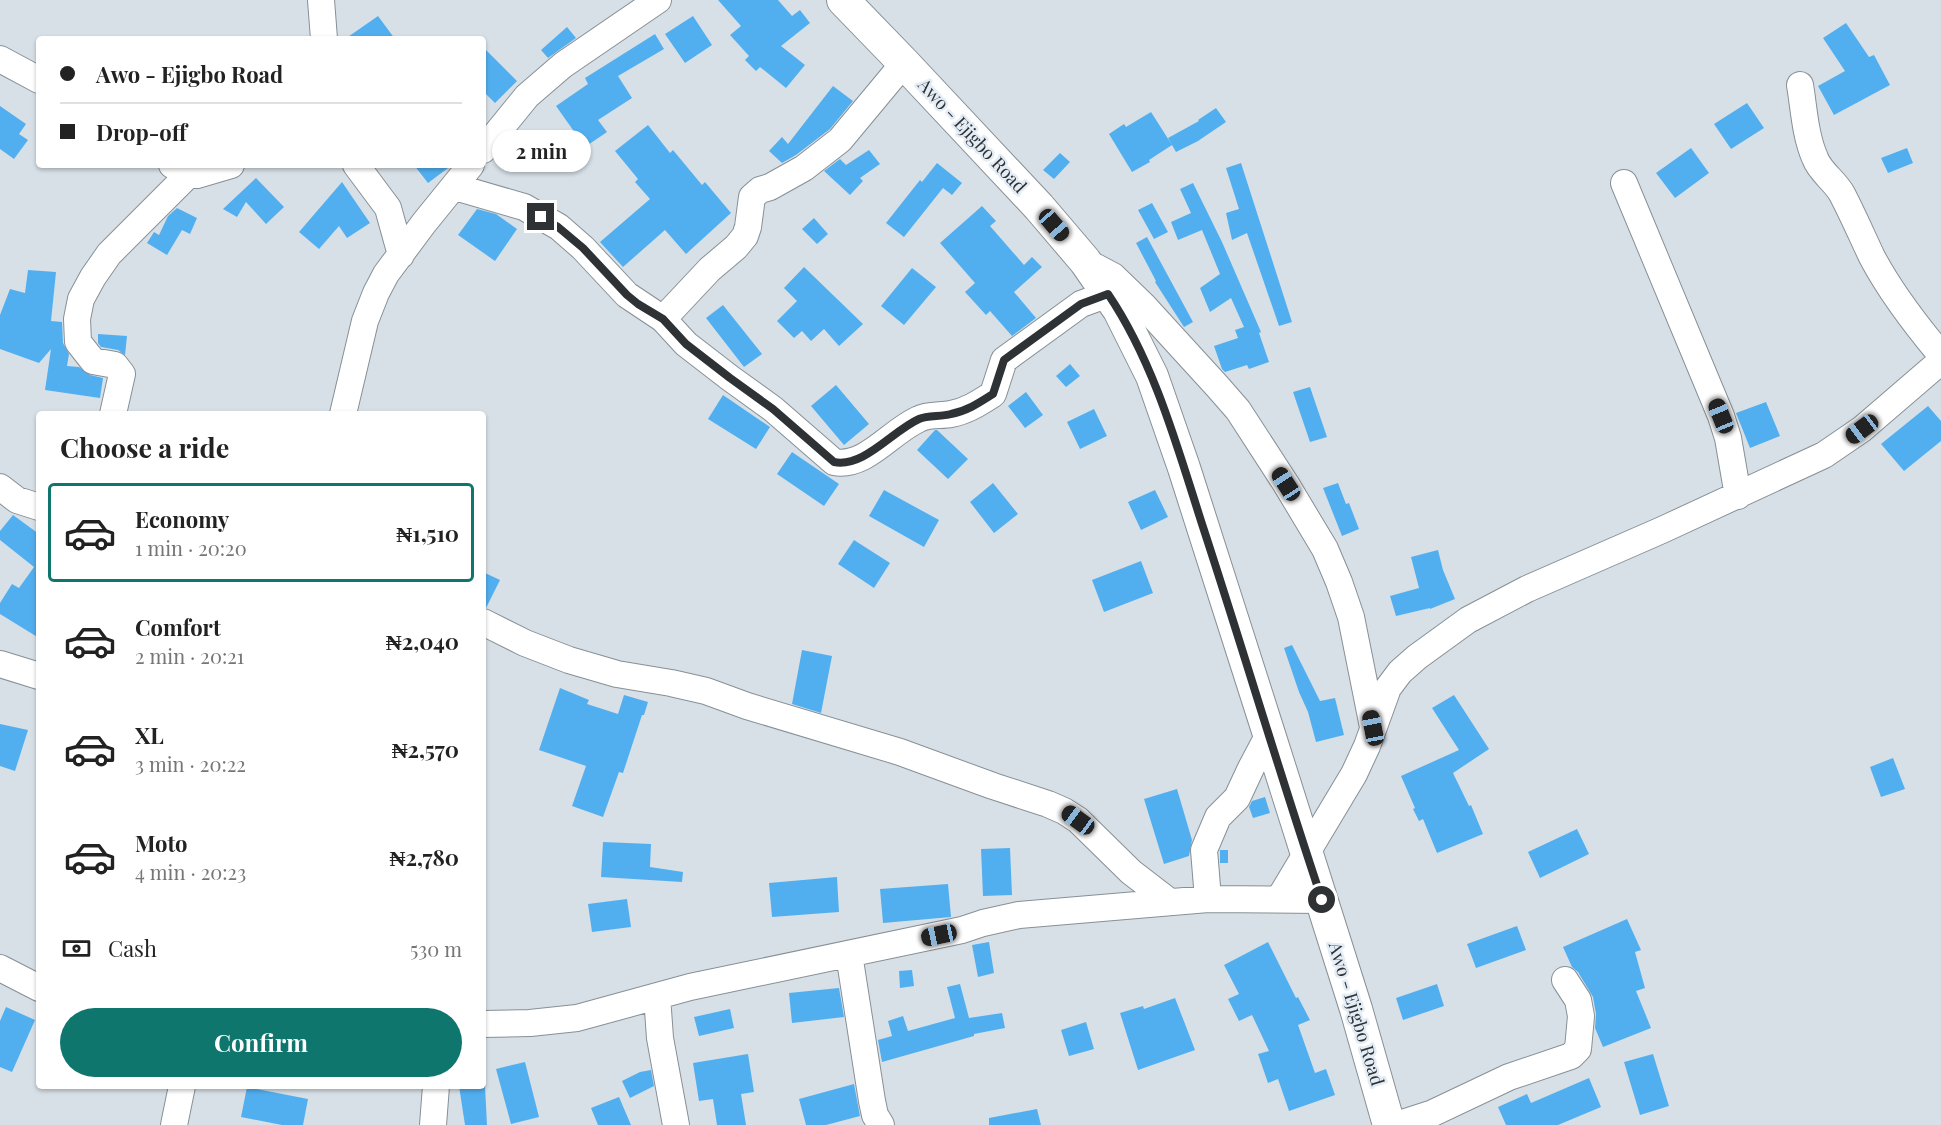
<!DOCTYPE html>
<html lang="en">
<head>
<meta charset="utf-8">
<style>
  :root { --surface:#fff; --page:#f6f6f6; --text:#222; --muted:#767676; --line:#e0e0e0; --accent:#0f766e }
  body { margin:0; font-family:"Playfair Display",serif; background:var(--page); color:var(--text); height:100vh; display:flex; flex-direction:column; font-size:22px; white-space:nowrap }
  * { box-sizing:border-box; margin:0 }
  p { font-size:20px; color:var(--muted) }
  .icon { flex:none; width:33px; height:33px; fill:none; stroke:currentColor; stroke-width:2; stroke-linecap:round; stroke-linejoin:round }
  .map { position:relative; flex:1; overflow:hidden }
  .sheet { position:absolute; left:36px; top:411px; width:450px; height:678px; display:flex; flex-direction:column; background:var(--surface); border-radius:6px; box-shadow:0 2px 4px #0004 }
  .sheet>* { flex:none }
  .hud { position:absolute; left:36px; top:36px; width:450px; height:132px; border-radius:6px; box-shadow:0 2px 4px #0004; display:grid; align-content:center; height:132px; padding:0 24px; background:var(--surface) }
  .end { position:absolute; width:27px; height:27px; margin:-14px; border:8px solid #2e3235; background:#fff; box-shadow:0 0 0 3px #fff }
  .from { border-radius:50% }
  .bubble { position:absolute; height:42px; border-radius:21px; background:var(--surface); box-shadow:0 2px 4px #0004; font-size:20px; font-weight:700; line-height:42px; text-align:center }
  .car { position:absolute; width:18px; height:36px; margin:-18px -9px; border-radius:8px; box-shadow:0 0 4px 2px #0007; background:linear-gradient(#222 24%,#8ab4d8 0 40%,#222 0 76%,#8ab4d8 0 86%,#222 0) }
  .hud b { display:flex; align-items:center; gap:21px; height:57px; font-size:22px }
  .hud b+b { border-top:2px solid var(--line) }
  .hud i { width:15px; height:15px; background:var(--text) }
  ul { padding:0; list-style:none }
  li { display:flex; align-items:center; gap:18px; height:99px; margin:0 12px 9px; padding:0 12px; border:3px solid transparent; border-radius:6px }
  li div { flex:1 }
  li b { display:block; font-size:22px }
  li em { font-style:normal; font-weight:700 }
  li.current { border-color:var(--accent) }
  li>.icon { width:54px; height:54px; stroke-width:1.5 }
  h2 { padding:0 24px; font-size:27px; line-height:72px }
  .pay { display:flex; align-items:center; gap:15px; height:66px; padding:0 24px; font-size:22px }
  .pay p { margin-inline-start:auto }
  .cta { display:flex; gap:12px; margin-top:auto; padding:12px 24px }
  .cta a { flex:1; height:69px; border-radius:36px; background:var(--accent); color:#fff; font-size:24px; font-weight:700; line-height:69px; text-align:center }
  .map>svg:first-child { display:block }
</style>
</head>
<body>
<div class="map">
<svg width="1941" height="1125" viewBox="0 0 1941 1125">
  <rect width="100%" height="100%" fill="#d7e0e7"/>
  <path fill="#52afef" d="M718 0H778L792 16 800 10 810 23 781 46 805 65 786 88 760 67 756 71 745 60 749 56 730 35 741 26Z
    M378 16 395 39H345Z
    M693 16 712 45 685 63 665 34Z
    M1846 23 1869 57 1874 55 1890 85 1834 115 1818 86 1845 71 1823 38Z
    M567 27 576 38 548 58 541 50Z
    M655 34 664 49 618 76 632 98 598 120 607 132 585 147 556 106 588 84 585 78Z
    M483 47 517 81 495 103 483 91Z
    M833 86 853 101 830 129 796 155 782 163 769 151 782 137 788 144Z
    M1747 103 1764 128 1731 149 1714 124Z
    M0 106 26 124 19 134 28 140 14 159 0 149Z
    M1216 108 1226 122 1198 141 1176 152 1168 138 1199 121 1198 120Z
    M1151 112 1172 145 1149 160 1150 162 1132 172 1109 134 1124 124 1126 127Z
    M648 125 670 153 673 150 702 185 705 182 731 213 686 254 665 230 623 267 600 242 650 199 635 182 638 179 615 151Z
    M1691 148 1709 173 1675 198 1656 173Z
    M1907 148 1913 163 1888 173 1881 158Z
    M869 150 880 164 860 178 863 181 850 195 824 171 840 159 846 165Z
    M1060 153 1070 162 1054 179 1043 170Z
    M937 163 962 183 952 195 943 188 904 237 886 223 920 180 922 182Z
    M1241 163 1292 322 1279 326 1247 233 1232 240 1226 213 1239 209 1226 168Z
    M414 165H452L428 183Z
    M256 178 284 207 266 224 246 202 237 217 223 209Z
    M342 182 370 223 347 238 339 226 319 249 299 232Z
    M1193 183 1222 242 1261 332 1259 333 1269 362 1249 369 1247 365 1225 372 1222 369 1214 346 1238 338 1235 330 1244 327 1231 298 1210 312 1200 288 1220 274 1202 230 1178 240 1171 222 1191 213 1180 189Z
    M1152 203 1168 232 1154 239 1138 210Z
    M982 206 996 221 990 226 1024 265 1032 257 1042 267 1014 292 1036 318 1012 336 990 311 986 315 965 292 975 283 940 243Z
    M177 208 197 218 190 234 182 230 167 255 147 243 154 232 159 235 168 216Z
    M477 209 496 214 517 229 495 261 458 235Z
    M814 218 828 234 817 244 802 229Z
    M1147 237 1193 322 1184 327 1155 282 1156 281 1136 243Z
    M804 267 863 324 839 346 824 329 811 341 802 331 794 338 777 321 797 301 784 288Z
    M912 268 936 287 904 325 881 306Z
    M28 270 56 272 51 321 62 322 63 343 69 354 67 366 79 367 90 375 103 378 100 398 45 390 51 349 39 363 0 349V315L10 289 25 293Z
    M723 305 762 354 744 367 706 318Z
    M98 334 127 336 125 355 118 350 101 347 98 343Z
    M1070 364 1080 376 1066 387 1056 376Z
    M836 385 869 424 844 445 811 406Z
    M1310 387 1327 437 1310 442 1293 392Z
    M1026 392 1043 415 1025 428 1008 406Z
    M723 395 770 427 756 449 708 419Z
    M1766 402 1780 436 1750 448 1736 413Z
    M1928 406 1941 421V441L1904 471 1881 444Z
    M1094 409 1107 436 1080 449 1067 422Z
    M935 430H937L968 459 948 479 917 450Z
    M792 452 839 484 824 506 777 474Z
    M993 483 1018 514 994 533 970 502Z
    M1338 483 1346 504 1349 503 1359 529 1342 536 1323 488Z
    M884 490 939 520 924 547 869 516Z
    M1155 490 1168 517 1141 530 1128 502Z
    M13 515 39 534V638L0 614V603L12 584 19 588 34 567 0 540V531Z
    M854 540 890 563 874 588 838 564Z
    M1438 550 1443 570 1455 599 1430 609V608L1396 616 1390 596 1419 588 1411 557Z
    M1141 561 1153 593 1104 612 1092 580Z
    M483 572 500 580 486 608 483 607Z
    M1292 645 1320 701 1335 698 1344 735 1316 742 1308 712 1299 692 1284 648Z
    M802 650 832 656 821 713 792 704Z
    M560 688 589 700 587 704 618 714 624 695 648 702 644 715H642L623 773 619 772 603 817 572 806 586 766 539 750Z
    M1454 695 1489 749 1453 773 1469 806 1471 805 1483 834 1437 853 1423 819 1419 821 1413 809 1415 808 1401 776 1459 750 1432 708Z
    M0 724 28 730 15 771 0 766Z
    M1893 758 1905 789 1881 797 1870 767Z
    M1177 789 1192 840 1189 856 1164 864 1144 799Z
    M1265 797 1270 813 1253 818 1249 807 1252 801Z
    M1577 829 1589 854 1540 878 1528 852Z
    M603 842 651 844 650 867 683 872 682 882 601 877Z
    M1010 848 1012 895 983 896 981 849Z
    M1220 850H1228V863H1220Z
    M837 877 839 912 772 917 769 883Z
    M948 884 951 917 883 923 880 889Z
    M627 899 631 927 592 932 588 904Z
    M1627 919 1641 950 1635 952 1645 988 1636 991 1651 1028 1603 1047 1595 1028 1596 1014 1593 997 1578 972 1572 967 1563 947Z
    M1517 926 1526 950 1476 968 1467 944Z
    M989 942 994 973 978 977 972 945Z
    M1268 942 1296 998 1298 997 1310 1020 1298 1025 1315 1073 1326 1069 1335 1095 1289 1111 1278 1079 1268 1083 1258 1054 1269 1051 1252 1015 1239 1021 1228 999 1239 994 1224 965Z
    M912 970 914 986 900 988 899 971Z
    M960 984 969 1018 1002 1013 1005 1028 974 1034V1036L882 1062 878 1040 892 1036 888 1021 903 1016 908 1031 955 1018 947 987Z
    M1437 984 1444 1006 1403 1020 1396 998Z
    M839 988 844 1017 792 1023 789 993Z
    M1175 998 1195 1050 1138 1070 1120 1013 1143 1006 1144 1009Z
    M6 1007 35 1020 12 1072 0 1067V1021Z
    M730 1009 734 1028 699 1036 694 1017Z
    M1086 1022 1094 1049 1069 1056 1061 1030Z
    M748 1054 754 1092 741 1094 746 1125H717L713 1099 699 1101 693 1063Z
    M1653 1054 1669 1106 1640 1115 1624 1062Z
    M525 1062 539 1117 511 1124 496 1069Z
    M651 1070 654 1086 630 1098 622 1081 640 1072Z
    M1589 1078 1601 1107 1558 1125H1506L1498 1107 1527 1094 1531 1103Z
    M854 1084 860 1116 826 1125H806L799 1099Z
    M459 1086H485L487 1125H465Z
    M247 1087 308 1099 303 1125H282L241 1117Z
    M619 1097 631 1125H598L591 1108Z
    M1037 1109 1041 1125H989V1118Z"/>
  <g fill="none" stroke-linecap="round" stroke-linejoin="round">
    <defs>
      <path id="minor" d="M321 0 324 39
        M0 59 39 80
        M1800 85C1804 109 1805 135 1815 158 1820 172 1835 181 1842 194 1853 215 1862 236 1872 257 1891 293 1915 324 1941 355
        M483 150 527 96 563 65 658 0
        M172 165 189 174 197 175 231 165
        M356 165 388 208 401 255
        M1624 183 1721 416 1728 438 1738 496
        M455 187 524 207 559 227 583 248 627 295 663 319 686 344 730 378 773 409 834 462C866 468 891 431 919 419 928 414 941 416 951 414 967 411 979 403 993 394L1004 360 1081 304 1108 294
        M1096 267 1113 276 1143 305 1217 386 1238 410 1286 484 1325 549 1339 582 1351 617 1373 727
        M663 319 710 269 736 247 745 236 748 227 752 197 760 190 770 187 804 168 840 140 904 63
        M113 414 122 374 115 365 93 361 78 342 77 319 81 299 93 277 109 254 189 174
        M343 414 365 321 376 293 386 274 424 223 471 165
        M0 487 17 500 39 507
        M483 622 525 643 569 660 617 674 671 683 706 691 747 706 900 752 993 786 1048 804 1064 811 1078 820 1131 872 1170 902
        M0 664 39 676
        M1208 899 1204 850 1218 817 1237 798 1251 768 1269 734
        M1279 899 1354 774 1367 746 1388 688 1400 672 1417 657 1468 620 1527 589 1662 530 1824 455 1862 429 1941 361
        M849 954 872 1101 875 1115 881 1125
        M0 968 39 988
        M657 996 660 1038 676 1125
        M483 1024 530 1023 577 1018 690 987 962 930 983 923 1019 915 1208 899 1322 900
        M174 1125 182 1086
        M433 1125 436 1086
        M1396 1125 1433 1113 1509 1077 1571 1056 1578 1049 1581 1016 1578 1000 1565 980"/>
      <path id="major" d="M843 0 904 63 1039 207 1085 261 1119 310 1152 376 1184 468 1269 734 1356 1009 1389 1125"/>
    </defs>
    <use href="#minor" stroke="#879096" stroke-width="28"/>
    <use href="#major" stroke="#879096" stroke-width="34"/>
    <use href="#minor" stroke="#fff" stroke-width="26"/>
    <use href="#major" stroke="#fff" stroke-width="32"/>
  </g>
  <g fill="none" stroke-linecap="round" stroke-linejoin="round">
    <path stroke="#2e3235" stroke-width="8" d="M541 217 558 227 583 248 627 295 638 304 663 319 686 344 730 378 773 409 834 462C864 468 892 431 919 419 928 415 941 417 951 414 967 411 979 403 993 394L1004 360 1081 304 1108 294C1154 362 1177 446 1202 524 1243 649 1280 775 1322 900"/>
  </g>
  <g text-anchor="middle" stroke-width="5" stroke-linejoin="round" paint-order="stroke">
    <g font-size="18" fill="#2e3235" stroke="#e4edf5">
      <text transform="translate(972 136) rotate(47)" y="6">Awo - Ejigbo Road</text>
      <text transform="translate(1356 1014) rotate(73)" y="6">Awo - Ejigbo Road</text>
    </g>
  </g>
</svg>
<i class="end from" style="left:1322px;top:900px"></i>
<i class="end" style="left:541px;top:217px"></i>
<div class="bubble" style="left:492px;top:130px;width:99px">2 min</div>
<i class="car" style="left:1054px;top:225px;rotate:139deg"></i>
<i class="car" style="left:1721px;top:416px;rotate:338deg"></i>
<i class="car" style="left:1862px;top:429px;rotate:233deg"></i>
<i class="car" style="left:1286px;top:484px;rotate:327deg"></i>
<i class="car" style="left:1373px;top:728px;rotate:349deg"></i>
<i class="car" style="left:1078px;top:820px;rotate:306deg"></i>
<i class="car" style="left:939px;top:935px;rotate:258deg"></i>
<div class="hud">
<b><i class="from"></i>Awo - Ejigbo Road</b>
<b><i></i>Drop-off</b>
</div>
<section class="sheet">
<h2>Choose a ride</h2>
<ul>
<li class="current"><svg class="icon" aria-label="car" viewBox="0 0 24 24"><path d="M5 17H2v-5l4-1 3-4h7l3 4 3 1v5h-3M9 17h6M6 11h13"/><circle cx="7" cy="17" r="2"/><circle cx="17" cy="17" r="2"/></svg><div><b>Economy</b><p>1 min · 20:20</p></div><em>₦1,510</em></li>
<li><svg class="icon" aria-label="car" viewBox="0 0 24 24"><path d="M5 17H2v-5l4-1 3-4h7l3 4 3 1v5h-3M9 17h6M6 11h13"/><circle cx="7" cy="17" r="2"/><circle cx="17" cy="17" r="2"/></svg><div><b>Comfort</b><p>2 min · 20:21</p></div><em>₦2,040</em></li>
<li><svg class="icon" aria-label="car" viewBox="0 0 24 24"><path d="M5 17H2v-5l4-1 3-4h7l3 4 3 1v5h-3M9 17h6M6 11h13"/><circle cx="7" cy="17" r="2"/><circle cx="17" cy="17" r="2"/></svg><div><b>XL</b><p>3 min · 20:22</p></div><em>₦2,570</em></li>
<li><svg class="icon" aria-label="car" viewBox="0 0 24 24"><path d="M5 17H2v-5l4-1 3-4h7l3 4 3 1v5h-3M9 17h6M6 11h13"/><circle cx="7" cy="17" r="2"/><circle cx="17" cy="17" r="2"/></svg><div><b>Moto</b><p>4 min · 20:23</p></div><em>₦2,780</em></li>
</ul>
<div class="pay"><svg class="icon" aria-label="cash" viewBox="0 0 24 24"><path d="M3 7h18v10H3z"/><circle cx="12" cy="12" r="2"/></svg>Cash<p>530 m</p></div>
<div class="cta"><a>Confirm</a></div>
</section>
</div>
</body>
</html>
